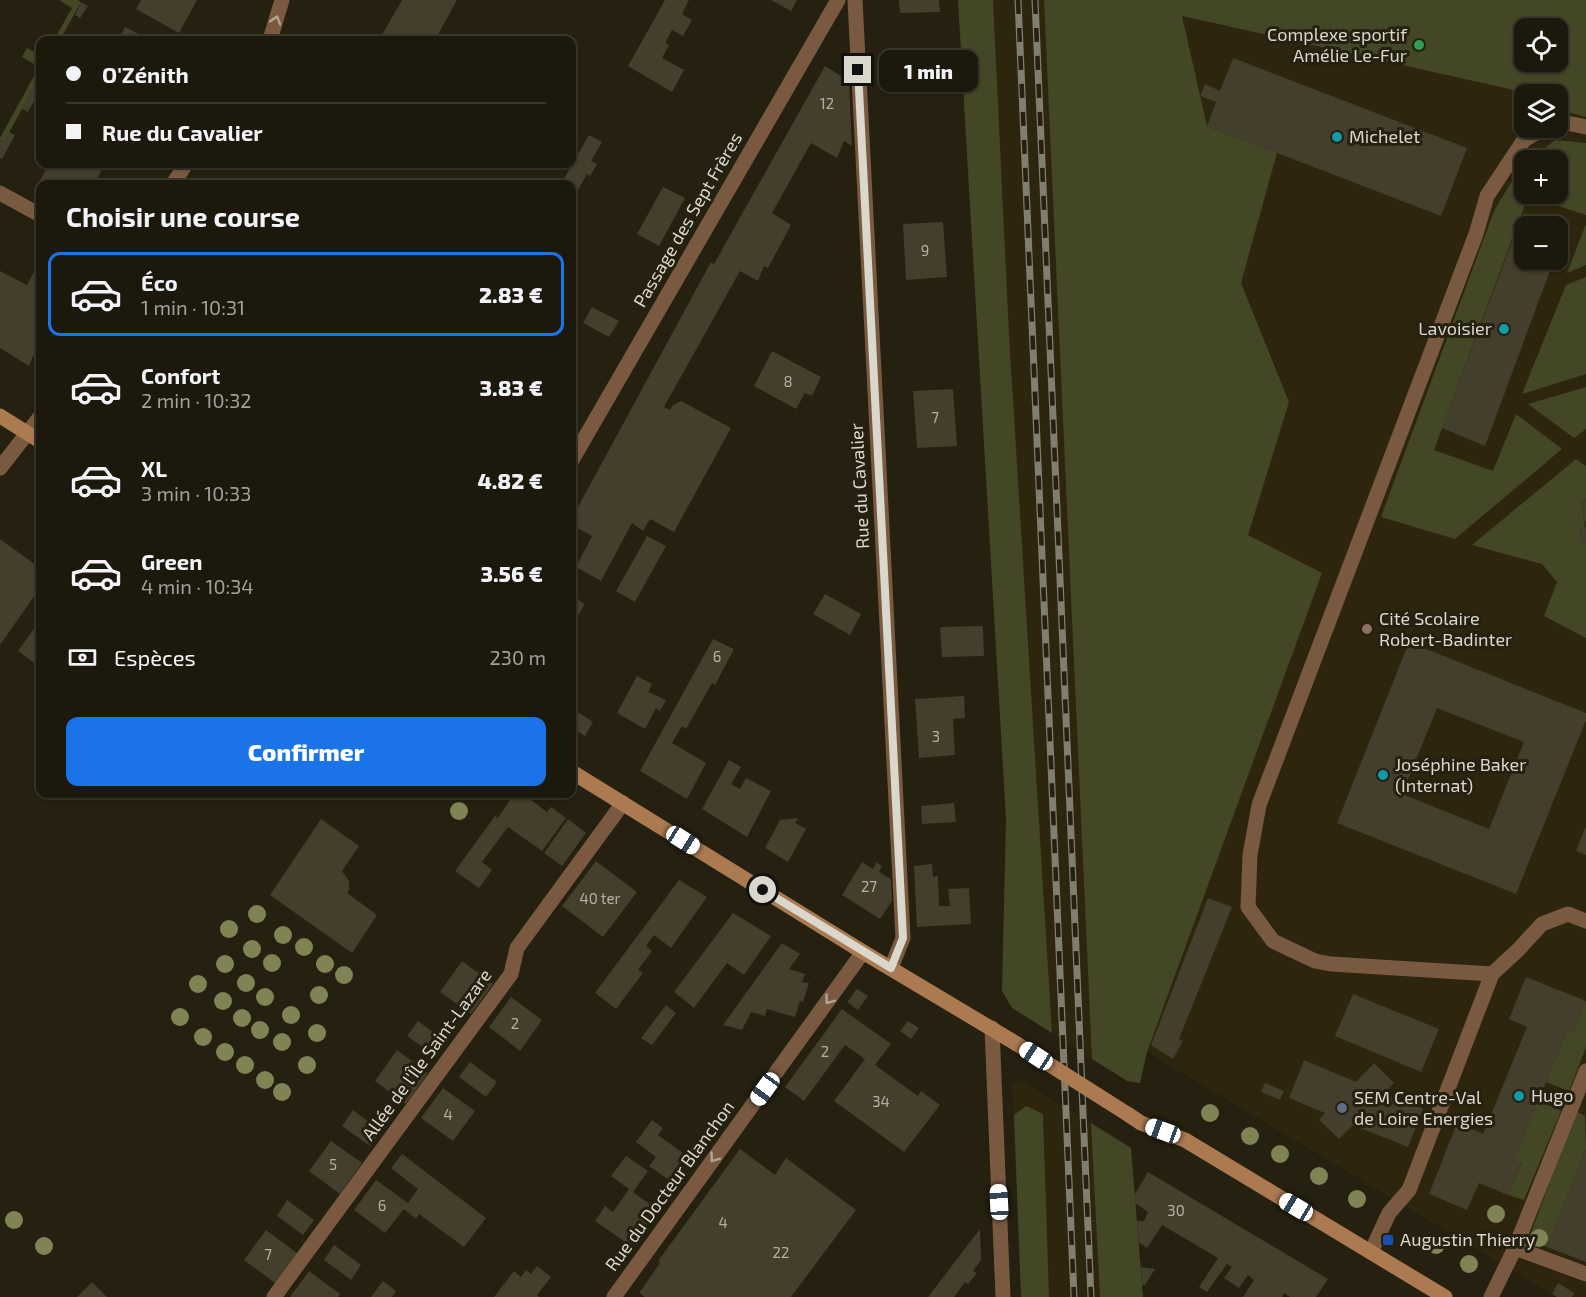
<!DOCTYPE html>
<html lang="fr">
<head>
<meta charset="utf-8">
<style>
  :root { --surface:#1c180b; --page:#292519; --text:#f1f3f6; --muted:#a0a09d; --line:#3a372c; --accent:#1a73e8 }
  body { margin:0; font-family:"Exo 2",sans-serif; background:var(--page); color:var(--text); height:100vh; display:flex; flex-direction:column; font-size:22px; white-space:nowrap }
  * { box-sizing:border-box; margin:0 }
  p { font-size:20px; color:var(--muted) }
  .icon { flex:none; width:33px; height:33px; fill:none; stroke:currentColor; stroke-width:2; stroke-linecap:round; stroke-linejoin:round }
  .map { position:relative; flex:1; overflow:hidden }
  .details { position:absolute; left:36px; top:180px; width:540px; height:618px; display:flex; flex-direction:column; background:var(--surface); border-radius:12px; box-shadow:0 2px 4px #0004,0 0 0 2px var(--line) }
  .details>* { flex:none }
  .banner { position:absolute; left:36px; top:36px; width:540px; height:132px; border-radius:12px; box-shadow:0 2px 4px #0004,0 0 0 2px var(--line); display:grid; align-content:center; height:132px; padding:0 30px; background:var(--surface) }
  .fabs { position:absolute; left:1514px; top:18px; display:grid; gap:12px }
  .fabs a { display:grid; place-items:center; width:54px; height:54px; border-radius:12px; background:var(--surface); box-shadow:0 2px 4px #0004,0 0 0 2px var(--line); font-size:30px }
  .end { position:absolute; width:27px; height:27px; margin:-14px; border:8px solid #dad7cc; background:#111; box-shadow:0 0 0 3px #111 }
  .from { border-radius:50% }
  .bubble { position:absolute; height:42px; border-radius:12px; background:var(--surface); box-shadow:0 2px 4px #0004,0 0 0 2px var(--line); font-size:20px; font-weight:800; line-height:42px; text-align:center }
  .car { position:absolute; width:18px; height:36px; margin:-18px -9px; border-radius:8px; box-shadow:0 0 4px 2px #0007; background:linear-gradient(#fff 24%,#345 0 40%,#fff 0 76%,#345 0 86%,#fff 0) }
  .banner b { display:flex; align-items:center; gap:21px; height:57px; font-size:22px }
  .banner b+b { border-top:2px solid var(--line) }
  .banner i { width:15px; height:15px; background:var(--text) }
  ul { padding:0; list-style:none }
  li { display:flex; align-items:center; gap:18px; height:84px; margin:0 12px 9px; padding:0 18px; border:3px solid transparent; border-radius:12px }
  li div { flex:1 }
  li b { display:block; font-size:22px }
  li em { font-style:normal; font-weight:800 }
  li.current { border-color:var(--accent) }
  li>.icon { width:54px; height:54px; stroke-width:1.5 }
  h2 { padding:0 30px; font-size:27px; line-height:72px }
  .pay { display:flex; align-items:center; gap:15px; height:66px; padding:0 30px; font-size:22px }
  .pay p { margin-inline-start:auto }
  .button { display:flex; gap:12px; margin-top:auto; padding:12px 30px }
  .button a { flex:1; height:69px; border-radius:12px; background:var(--accent); color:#fff; font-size:24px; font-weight:800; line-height:69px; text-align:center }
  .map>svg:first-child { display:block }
</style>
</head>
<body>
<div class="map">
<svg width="1586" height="1297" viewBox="0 0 1586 1297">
  <rect width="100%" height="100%" fill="#25200f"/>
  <path fill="#2d250d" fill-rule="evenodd" d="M958 0H1117V2L1508 88 1532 94H1524V128H1557V102L1586 110V1297H1557L1147 1052 1140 1083 1127 1081 1012 1008 1002 991 1006 819ZM1524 160H1557V194H1524ZM1524 226H1557V260H1524Z
    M1021 1080 1131 1148 1143 1297H1021L1012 1084Z"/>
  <path fill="#434726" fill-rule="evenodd" d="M59 0H77L81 2 60 40H54L72 8Z
    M958 0H993L1009 335 1052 1033 1012 1008 1002 991 1006 819Z
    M1044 0H1586V117L1557 109V94H1532L1182 16 1207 126 1277 153 1241 283 1289 402 1248 535 1322 573 1147 1052 1140 1083 1127 1081 1092 1059ZM1524 28H1557V62H1524Z
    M27 48 40 55V76L4 142 0 140V138L39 67 22 57Z
    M1555 140 1586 143V215L1528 196 1434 450 1493 471 1516 414 1562 449 1455 539 1381 517 1494 211 1516 174 1524 167V194H1557V160H1531Z
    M1586 224V265L1567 273Z
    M1586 277V374L1522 394 1566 285Z
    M1586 387V429L1574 438 1528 404Z
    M1576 459 1586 466V499L1581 500 1585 527 1580 529 1582 543H1586V638L1544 616 1557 582 1542 564 1472 545Z
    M1586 1001V1047L1569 1091 1546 1082 1567 1031 1573 1033Z
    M1538 1100 1561 1111 1524 1200 1508 1195 1521 1163 1514 1160Z
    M1026 1106 1043 1114 1049 1297H1021L1014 1115Z
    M1576 1111 1585 1116 1586 1149 1547 1247 1529 1238Z
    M1091 1123 1131 1148 1143 1297H1100Z"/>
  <path fill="#443e2c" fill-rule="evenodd" d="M141 0H197L179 33 136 9Z
    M402 0H457L435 40H379Z
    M665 0H689L682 14 692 20 683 36 672 30 665 43 669 45 662 58 684 70 672 92 628 66Z
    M771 0H797L791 11Z
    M899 0H939L940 12 900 13Z
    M81 2 88 6 80 18 75 15Z
    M125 27 150 40H118Z
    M1233 58 1467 148 1441 216 1207 126 1216 102 1200 96 1205 84 1220 91Z
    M825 66 849 81 852 146 844 141 837 158 811 143 772 213 791 225 768 268 764 266 758 281 740 271 664 407 670 410 673 405 681 401 731 428 674 532 650 519 643 531 632 523 601 581 576 567 592 536 572 525V518L711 262 714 264Z
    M35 85 40 88V90L28 112 22 109Z
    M9 132 15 135 2 159 0 158V140L3 142Z
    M589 135 602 142 591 161 597 164 590 176 587 174 572 201V184H561Z
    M49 164H105L94 184H40V197L33 193Z
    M663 187 685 198 659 246 637 234Z
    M1522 215 1552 226H1524V260H1554L1485 446 1442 428Z
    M943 222 947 277 906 280 903 224Z
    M1557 228 1564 231 1557 250Z
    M40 261V353L36 357 33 356 29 366 0 348V271L27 285Z
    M592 307 619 321 609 337 583 323Z
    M772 351 821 377 812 396 805 393 796 409 754 386Z
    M953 389 957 446 917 448 913 391Z
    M1586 499V524H1585L1581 500Z
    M1586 527V543L1582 544 1580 528Z
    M647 536 666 546 635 602 616 591Z
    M0 539 40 568V588L0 645Z
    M825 594 861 614 850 635 813 614Z
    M572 596 585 604 573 623 572 622Z
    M36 626 40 629V667L18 651Z
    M983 626 984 656 942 657 940 627Z
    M713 639 734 649 715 685 712 683 686 729 682 726 672 743 706 763 687 799 640 771Z
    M1409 642 1586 713V720L1516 894 1337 823ZM1437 708 1524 742 1489 829 1402 794Z
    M637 676 652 684 648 692 666 700 660 711 656 708 645 729 617 713Z
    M964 696 965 718 953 719 955 755 919 758 915 699Z
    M576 711 593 722 585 736 572 728V718Z
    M729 760 741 767 731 784 740 789 746 778 771 791 747 837 702 809Z
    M514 794H523L547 812 551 807 566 818 542 851 508 827 482 862 492 870 479 888 455 871 495 816 498 818Z
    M954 803 956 822 922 824 921 806Z
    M798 818 795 823 806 829 788 862 765 848 780 820Z
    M321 819 359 846 342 871 349 881V890L347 893 377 915 352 953 270 895Z
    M568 819 586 833 562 866 544 853Z
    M1586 826V855L1576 851Z
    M596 861 637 892 603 937 562 906Z
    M862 862 873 869 876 862 882 866 879 872 891 879 892 901 880 919 842 895Z
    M932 864 933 877 938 876 939 906H950L948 889 969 888 971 924 917 927 914 866Z
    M679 880 707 897 671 948 654 935 646 946 652 951 638 970 643 973 616 1009 595 993Z
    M1208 898 1232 907 1179 1039 1183 1041 1173 1059 1151 1045Z
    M733 913 771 936 744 975 727 963 694 1008 674 992Z
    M782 943 800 954 789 969 805 974 802 982 809 983 803 1002 800 1001 795 1017 767 1009 765 1016 751 1012 742 1030 723 1025Z
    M462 961 493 984 471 1014 440 992Z
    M1526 977 1586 1001 1573 1033 1567 1031 1514 1160 1521 1162 1508 1195 1479 1183 1467 1210 1429 1194 1457 1123 1483 1134 1527 1027 1509 1019Z
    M857 989 868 996 858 1010 847 1002Z
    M1353 994 1439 1029 1421 1072 1335 1036Z
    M511 997 542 1020 520 1051 489 1027Z
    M666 1005 676 1013 652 1045 641 1038Z
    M842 1009 891 1044 875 1065 918 1096 921 1091 940 1105 904 1152 834 1101 865 1059 845 1045 804 1101 785 1087Z
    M418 1021 445 1041 434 1055 407 1036Z
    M908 1021 919 1028 911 1039 900 1031Z
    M397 1050 428 1073 406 1104 375 1081Z
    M1304 1060 1356 1082 1374 1063 1394 1083 1384 1093 1423 1109 1408 1147 1353 1125 1339 1139 1319 1120 1325 1113 1289 1098Z
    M470 1062 497 1082 486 1097 459 1077Z
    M1265 1083 1284 1091 1280 1100 1261 1092Z
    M443 1088 475 1111 453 1141 421 1118Z
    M353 1110 381 1131 370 1146 342 1126Z
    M652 1120 663 1128 658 1135 687 1156 669 1180 649 1166 656 1157 636 1142Z
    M331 1141 362 1163 340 1194 309 1171Z
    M740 1149 775 1175 786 1158 856 1210 791 1297H645L639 1293 660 1263 658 1261Z
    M1586 1149V1262L1547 1247Z
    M402 1154 486 1218 464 1247 419 1214 416 1219 404 1209 385 1233 354 1210 376 1180 408 1203 418 1189 391 1168Z
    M626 1156 648 1171 633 1192 658 1210 631 1246 595 1221 605 1206 613 1212 629 1189 611 1176Z
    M1148 1172 1328 1279 1316 1297H1290L1284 1293 1282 1297H1243L1254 1280 1248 1275 1239 1288 1224 1278 1232 1267 1227 1264 1207 1292 1199 1287 1218 1258 1162 1225 1147 1248 1140 1243 1139 1244 1137 1221H1144L1148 1212 1135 1203V1194Z
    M287 1200 314 1220 303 1235 277 1216Z
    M980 1229 981 1260 973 1271 977 1273 968 1284 965 1282 954 1297H928Z
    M266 1230 297 1253 275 1283 244 1260Z
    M334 1245 361 1265 351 1280 324 1260Z
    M537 1266 551 1277 537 1295 539 1297H494L514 1271 521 1277 526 1270 531 1274Z
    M1141 1267 1155 1269 1145 1285H1142Z
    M309 1271 340 1294 338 1297H290Z
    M383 1281 396 1291 392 1297H371Z
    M92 1282 107 1297H77Z
    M1558 1283 1574 1293 1572 1297H1557L1552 1294Z"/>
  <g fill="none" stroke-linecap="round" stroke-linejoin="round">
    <path stroke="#795a41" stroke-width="15" d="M1557 121 1586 127
      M1544 128 1524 140 1487 196 1476 234 1259 805 1250 855 1248 907 1273 941 1315 961 1331 964 1492 974 1518 950 1542 924 1568 914 1586 921
      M0 193 40 215
      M1515 1248 1586 1274
      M1371 1252 1389 1213 1409 1190 1492 974
      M1491 1297 1515 1248 1586 1071"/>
    <path stroke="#795a41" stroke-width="15" d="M855 0 903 938 891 968
      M270 40 282 0
      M173 184 186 164
      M572 460 838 0
      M0 468 40 417
      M992 1028 1003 1297
      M274 1297 511 974 517 948 623 803
      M614 1297 863 952"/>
    <path stroke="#ab7a51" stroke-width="15" d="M0 416 40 441
      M572 772 863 952 1017 1044
      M1129 1115 1141 1123 1185 1140 1445 1297"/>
    <defs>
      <path id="rail" d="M1018 0 1074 1297
        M1035 0 1091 1297"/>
    </defs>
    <use href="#rail" stroke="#817d6f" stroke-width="7"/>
    <use href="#rail" stroke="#25200f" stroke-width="4.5" stroke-dasharray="14" stroke-linecap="butt"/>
    <path stroke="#ab7a51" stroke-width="15" d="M1017 1044 1129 1115"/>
  </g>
  <g fill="#808354">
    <circle cx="459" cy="811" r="9"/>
    <circle cx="257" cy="914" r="9"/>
    <circle cx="229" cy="929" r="9"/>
    <circle cx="283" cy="935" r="9"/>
    <circle cx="304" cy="947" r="9"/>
    <circle cx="252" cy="949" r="9"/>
    <circle cx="272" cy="963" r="9"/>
    <circle cx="225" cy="964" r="9"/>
    <circle cx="325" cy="964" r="9"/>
    <circle cx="344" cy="975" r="9"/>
    <circle cx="246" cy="983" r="9"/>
    <circle cx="198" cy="984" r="9"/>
    <circle cx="319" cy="995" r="9"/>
    <circle cx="265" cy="997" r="9"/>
    <circle cx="223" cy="1001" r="9"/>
    <circle cx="291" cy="1015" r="9"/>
    <circle cx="180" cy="1017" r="9"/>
    <circle cx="242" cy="1018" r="9"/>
    <circle cx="260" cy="1030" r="9"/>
    <circle cx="317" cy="1033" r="9"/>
    <circle cx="203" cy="1037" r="9"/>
    <circle cx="282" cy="1042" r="9"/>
    <circle cx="225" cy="1052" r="9"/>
    <circle cx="245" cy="1065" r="9"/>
    <circle cx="307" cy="1065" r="9"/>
    <circle cx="265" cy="1080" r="9"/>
    <circle cx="282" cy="1092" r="9"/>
    <circle cx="1210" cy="1113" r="9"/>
    <circle cx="1250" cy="1136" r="9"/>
    <circle cx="1280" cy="1154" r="9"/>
    <circle cx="1319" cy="1176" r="9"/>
    <circle cx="1357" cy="1199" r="9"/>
    <circle cx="1496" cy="1214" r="9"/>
    <circle cx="14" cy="1220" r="9"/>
    <circle cx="1539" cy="1238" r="9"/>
    <circle cx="1436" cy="1245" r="9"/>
    <circle cx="44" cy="1246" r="9"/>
    <circle cx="1469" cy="1264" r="9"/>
  </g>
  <defs><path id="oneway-chevron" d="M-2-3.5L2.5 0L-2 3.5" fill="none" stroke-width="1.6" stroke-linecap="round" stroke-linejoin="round" transform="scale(1.5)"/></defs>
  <g stroke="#b3a594">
    <use href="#oneway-chevron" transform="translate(276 20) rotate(-73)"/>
    <use href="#oneway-chevron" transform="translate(829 1000) rotate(126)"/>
    <use href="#oneway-chevron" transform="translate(714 1158) rotate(126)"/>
  </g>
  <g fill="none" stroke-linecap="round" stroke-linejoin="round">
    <path stroke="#dad7cc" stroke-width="8" d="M763 890 891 968 903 938 858 70"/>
  </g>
  <circle fill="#2e9e5b" stroke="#25200f" stroke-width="2" cx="1419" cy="45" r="6"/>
  <g fill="#0f9aa8" stroke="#25200f" stroke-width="2">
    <circle cx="1337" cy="137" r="6"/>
    <circle cx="1504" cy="329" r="6"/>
    <circle cx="1383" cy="775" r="6"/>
    <circle cx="1519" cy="1096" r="6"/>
  </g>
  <circle fill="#8d6e63" stroke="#25200f" stroke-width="2" cx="1367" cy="629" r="6"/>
  <circle fill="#5c6f8a" stroke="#25200f" stroke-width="2" cx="1342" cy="1108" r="6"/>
  <rect fill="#1a4fb4" stroke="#25200f" stroke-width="2" x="1382" y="1234" width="12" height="12" rx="3"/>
  <g text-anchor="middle" stroke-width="6" stroke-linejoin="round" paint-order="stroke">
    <g font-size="15" fill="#b4b1a4">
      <text x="827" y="109">12</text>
      <text x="925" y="256">9</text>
      <text x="788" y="387">8</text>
      <text x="935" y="423">7</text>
      <text x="717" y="662">6</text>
      <text x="936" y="742">3</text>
      <text x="869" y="892">27</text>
      <text x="600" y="904">40 ter</text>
      <text x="515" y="1029">2</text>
      <text x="825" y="1057">2</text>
      <text x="881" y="1107">34</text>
      <text x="448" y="1120">4</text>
      <text x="333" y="1170">5</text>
      <text x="382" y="1211">6</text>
      <text x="1176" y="1216">30</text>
      <text x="723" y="1228">4</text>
      <text x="781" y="1258">22</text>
      <text x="268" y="1260">7</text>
    </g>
    <g font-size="18" fill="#dad7cc" stroke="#25200f" text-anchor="start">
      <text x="1407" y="41" text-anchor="end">Complexe sportif<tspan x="1407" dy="21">Amélie Le-Fur</tspan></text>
      <text x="1349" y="143">Michelet</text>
      <text x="1492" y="335" text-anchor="end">Lavoisier</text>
      <text x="1379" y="625">Cité Scolaire<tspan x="1379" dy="21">Robert-Badinter</tspan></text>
      <text x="1395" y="771">Joséphine Baker<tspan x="1395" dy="21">(Internat)</tspan></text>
      <text x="1531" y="1102">Hugo</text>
      <text x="1354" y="1104">SEM Centre-Val<tspan x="1354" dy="21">de Loire Energies</tspan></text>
      <text x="1400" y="1246">Augustin Thierry</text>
    </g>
    <g font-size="18" fill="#dad7cc" stroke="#25200f">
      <text transform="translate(688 220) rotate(-60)" y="6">Passage des Sept Frères</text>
      <text transform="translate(860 486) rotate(-93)" y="6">Rue du Cavalier</text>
      <text transform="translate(427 1055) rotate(-54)" y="6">Allée de l'Île Saint-Lazare</text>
      <text transform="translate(670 1186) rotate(-54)" y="6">Rue du Docteur Blanchon</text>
    </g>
  </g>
</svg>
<div class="fabs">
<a><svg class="icon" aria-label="locate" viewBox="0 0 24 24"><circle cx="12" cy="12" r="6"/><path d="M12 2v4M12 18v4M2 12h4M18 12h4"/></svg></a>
<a><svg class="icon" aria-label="layers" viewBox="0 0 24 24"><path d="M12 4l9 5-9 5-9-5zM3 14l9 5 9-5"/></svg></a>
<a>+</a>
<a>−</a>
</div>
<i class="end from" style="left:763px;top:890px"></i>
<i class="end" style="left:858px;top:70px"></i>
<div class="bubble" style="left:879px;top:50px;width:99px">1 min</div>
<i class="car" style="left:683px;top:840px;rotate:122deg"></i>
<i class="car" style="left:1036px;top:1056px;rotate:303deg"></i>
<i class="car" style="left:765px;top:1089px;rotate:216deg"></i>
<i class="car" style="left:1163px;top:1131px;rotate:290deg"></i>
<i class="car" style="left:999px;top:1202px;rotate:357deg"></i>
<i class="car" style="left:1296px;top:1207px;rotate:301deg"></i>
<div class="banner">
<b><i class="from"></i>O'Zénith</b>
<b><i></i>Rue du Cavalier</b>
</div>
<section class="details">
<h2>Choisir une course</h2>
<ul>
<li class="current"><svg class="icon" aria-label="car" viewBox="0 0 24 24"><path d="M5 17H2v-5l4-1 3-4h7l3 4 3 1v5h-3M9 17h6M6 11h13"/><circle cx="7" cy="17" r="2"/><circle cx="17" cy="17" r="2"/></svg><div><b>Éco</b><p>1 min · 10:31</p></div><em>2.83 €</em></li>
<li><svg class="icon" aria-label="car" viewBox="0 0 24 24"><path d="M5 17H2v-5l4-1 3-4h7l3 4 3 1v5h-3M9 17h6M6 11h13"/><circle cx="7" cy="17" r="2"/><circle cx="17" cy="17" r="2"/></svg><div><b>Confort</b><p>2 min · 10:32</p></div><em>3.83 €</em></li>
<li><svg class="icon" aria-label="car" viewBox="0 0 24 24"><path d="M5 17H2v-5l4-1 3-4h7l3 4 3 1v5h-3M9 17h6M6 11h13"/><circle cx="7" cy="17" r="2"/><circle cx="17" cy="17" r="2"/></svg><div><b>XL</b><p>3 min · 10:33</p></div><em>4.82 €</em></li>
<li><svg class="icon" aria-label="car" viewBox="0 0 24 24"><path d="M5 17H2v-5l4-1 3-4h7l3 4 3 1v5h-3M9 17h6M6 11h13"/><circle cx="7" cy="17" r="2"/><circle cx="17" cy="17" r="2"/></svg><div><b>Green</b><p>4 min · 10:34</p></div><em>3.56 €</em></li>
</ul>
<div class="pay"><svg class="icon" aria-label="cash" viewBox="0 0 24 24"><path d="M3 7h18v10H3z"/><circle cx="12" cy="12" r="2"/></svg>Espèces<p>230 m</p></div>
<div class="button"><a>Confirmer</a></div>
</section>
</div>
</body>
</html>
